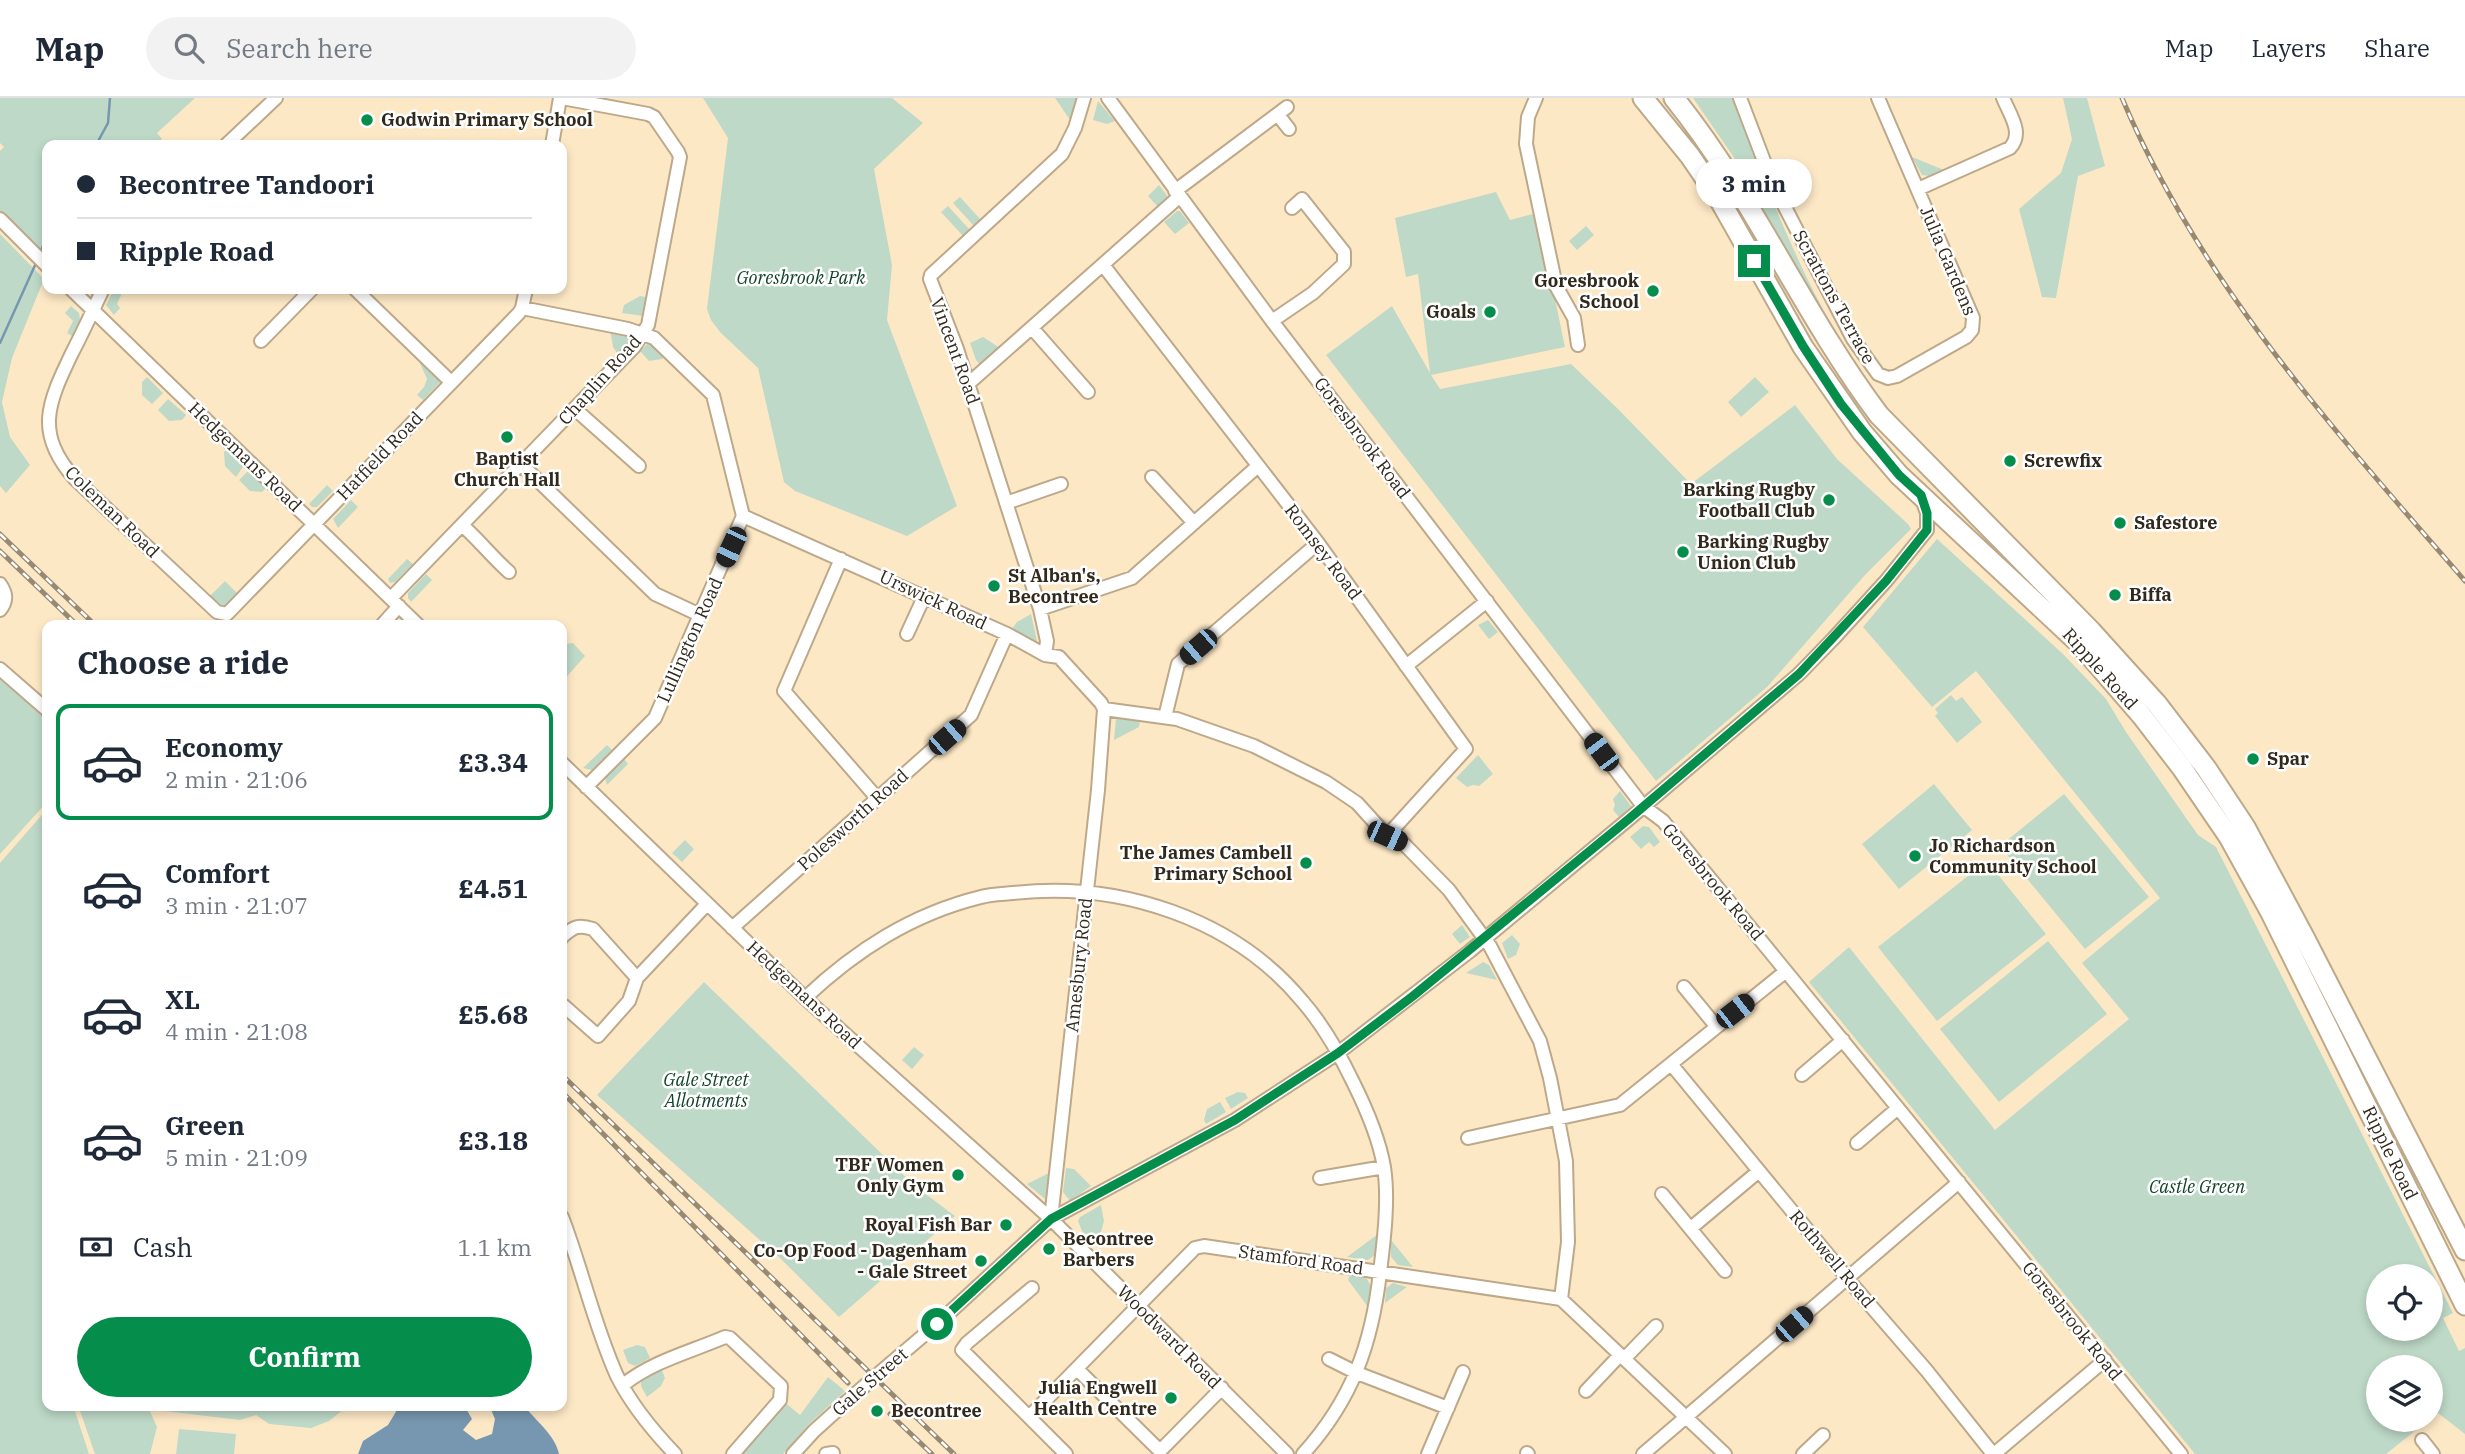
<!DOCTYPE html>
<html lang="en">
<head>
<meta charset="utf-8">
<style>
  :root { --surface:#fff; --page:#f2f2f3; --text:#1f2937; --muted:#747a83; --line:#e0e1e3; --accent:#048d4b }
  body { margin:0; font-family:"IBM Plex Serif",serif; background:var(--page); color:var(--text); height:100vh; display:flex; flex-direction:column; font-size:26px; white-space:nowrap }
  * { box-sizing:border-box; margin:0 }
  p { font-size:23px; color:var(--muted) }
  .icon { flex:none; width:38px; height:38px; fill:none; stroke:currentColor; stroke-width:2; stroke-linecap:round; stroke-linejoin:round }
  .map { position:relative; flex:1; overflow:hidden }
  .drawer { position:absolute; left:42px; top:522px; width:525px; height:791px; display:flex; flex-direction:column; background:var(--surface); border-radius:14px; box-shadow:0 4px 10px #0003 }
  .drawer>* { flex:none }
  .guide { position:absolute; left:42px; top:42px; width:525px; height:154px; border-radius:14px; box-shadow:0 4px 10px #0003; display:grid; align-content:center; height:154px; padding:0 35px; background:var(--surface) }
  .buttons { position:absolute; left:2366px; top:1166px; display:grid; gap:14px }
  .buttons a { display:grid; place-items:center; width:77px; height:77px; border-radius:50%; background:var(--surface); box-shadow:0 4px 10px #0003; font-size:35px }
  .end { position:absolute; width:32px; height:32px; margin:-16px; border:9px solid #048d4b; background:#fff; box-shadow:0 0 0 4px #fff }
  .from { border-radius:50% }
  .bubble { position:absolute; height:49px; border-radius:24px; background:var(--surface); box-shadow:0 4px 10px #0003; font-size:23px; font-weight:800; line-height:49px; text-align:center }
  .car { position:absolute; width:21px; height:42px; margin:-21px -10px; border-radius:9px; box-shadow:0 0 5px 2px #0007; background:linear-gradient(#222 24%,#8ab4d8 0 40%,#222 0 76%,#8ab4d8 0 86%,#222 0) }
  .guide b { display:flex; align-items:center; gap:24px; height:66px; font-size:26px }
  .guide b+b { border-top:2px solid var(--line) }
  .guide i { width:18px; height:18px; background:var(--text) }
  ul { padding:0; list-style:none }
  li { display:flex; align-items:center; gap:21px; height:116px; margin:0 14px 10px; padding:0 21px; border:4px solid transparent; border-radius:14px }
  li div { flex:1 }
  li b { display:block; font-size:26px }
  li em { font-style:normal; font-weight:800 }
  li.on { border-color:var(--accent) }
  li>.icon { width:63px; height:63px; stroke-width:1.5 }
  h2 { padding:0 35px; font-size:32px; line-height:84px }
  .pay { display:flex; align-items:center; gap:18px; height:77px; padding:0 35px; font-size:26px }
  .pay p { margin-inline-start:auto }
  .action { display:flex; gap:14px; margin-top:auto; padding:14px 35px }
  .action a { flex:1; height:80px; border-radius:42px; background:var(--accent); color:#fff; font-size:28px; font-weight:800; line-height:80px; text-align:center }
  header { display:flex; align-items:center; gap:42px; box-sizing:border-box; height:98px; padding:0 35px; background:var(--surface); border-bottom:2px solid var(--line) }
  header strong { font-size:33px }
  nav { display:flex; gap:38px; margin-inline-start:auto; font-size:24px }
  .search { width:490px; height:63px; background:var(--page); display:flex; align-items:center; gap:18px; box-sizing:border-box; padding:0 24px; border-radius:38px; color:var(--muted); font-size:26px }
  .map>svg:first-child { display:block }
</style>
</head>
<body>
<header>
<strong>Map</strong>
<div class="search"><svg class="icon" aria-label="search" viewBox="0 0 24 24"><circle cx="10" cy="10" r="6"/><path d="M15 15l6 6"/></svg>Search here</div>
<nav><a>Map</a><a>Layers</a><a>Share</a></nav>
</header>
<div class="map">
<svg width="2465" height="1356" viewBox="0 0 2465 1356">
  <rect width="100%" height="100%" fill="#fde8c6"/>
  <path fill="#bed9c8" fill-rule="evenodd" d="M0 0H195L157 35 162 41 156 47H47V162L0 116V53L4 49 0 45Z
    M703 0H892L923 25 874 71 892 167 887 222 957 408 907 438 795 393 784 384 758 270 720 234 711 222 707 211 728 40Z
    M1055 0H1080L1073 22H1070Z
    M1693 0H1732C1769 95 1805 192 1862 277 1876 298 1893 317 1910 336L1908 337 1855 274 1733 58Z
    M2063 0H2087L2105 68 2078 78 2056 200 2042 199 2019 111 2061 75 2072 41Z
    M1098 3 1115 23 1107 26 1093 22Z
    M1912 59 1944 72 1929 78 1922 77Z
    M1159 87 1168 99 1158 109 1148 98Z
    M1496 94 1510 122 1537 115 1565 249 1431 277 1440 291 1571 266 1618 311 1691 386 1795 307 1837 361 1908 426 1911 431 1865 477 1767 589 1656 683 1326 257 1392 208 1430 275 1418 176 1406 179 1395 120Z
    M960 99 981 122 974 128 953 105Z
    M948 108 970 132 963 138 941 114Z
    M1177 113H1180L1189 125 1175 136 1164 124Z
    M1586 128 1594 137 1577 152 1569 143Z
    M0 136 44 181 12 260 2 304 10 339 30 367 6 395 0 388Z
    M114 191 123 193 117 206 120 210 114 217 106 207Z
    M640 198 651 200 644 218 622 215 624 207Z
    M71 208 79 215 80 222 72 238 67 235 73 223 65 215Z
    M610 231 632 237 631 242 617 255 613 249Z
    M983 239 1000 250 981 268 976 262 970 245Z
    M649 244 668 256 662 261 649 263 640 253Z
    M423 258 443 281 423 302 417 297 424 289 427 281 419 263Z
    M147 279 163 295 152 306 142 297V284Z
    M1755 279 1769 294 1741 319 1728 304Z
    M168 301 186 317 182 322 169 323 158 312Z
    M228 350 245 366 236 379 225 368 224 354Z
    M249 372 253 373 268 388 262 394 250 393 239 382Z
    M327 387 333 393 317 409H312L309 406Z
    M351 402 358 409 338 430 333 421Z
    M1937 441 2063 556 2106 601 2126 634 2198 737 2216 749 2453 1215 2443 1220 2459 1253 2465 1250V1336L2438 1315 2431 1321V1269H2378V1321H2430L2386 1356H2195L1809 884 1849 849 1995 1032 2129 921 2082 865 2160 800 1976 573 1932 609 1863 529ZM2378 1178H2431V1230H2378Z
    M407 461 413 466 395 484 390 485 388 481Z
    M426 476 432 482 411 504 408 500V495Z
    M225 483 238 496 227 507 222 508 210 498Z
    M1031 516 1037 543 1033 546 1009 535 1017 524Z
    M1488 522 1498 534 1489 541 1478 527Z
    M573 545 585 558 562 584V550L566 546Z
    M0 578 47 618V704L0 756Z
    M1951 597 1956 603 1962 599 1982 624 1957 645 1935 618 1938 615 1935 611Z
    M1116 620 1140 622 1139 629 1114 642Z
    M607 647 612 652 592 672 583 670Z
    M1478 657 1493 676 1479 688 1473 687 1467 689 1456 680Z
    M624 661 628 666 607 687 605 680Z
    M1934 686 1972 732 1899 791 1862 746Z
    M1620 693 1631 708 1619 719 1613 712 1615 707 1613 701Z
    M2064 696 2149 799 2085 851 2000 748Z
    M47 711V1223L43 1220 47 1228V1307H73L89 1356H0V765Z
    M1643 728 1649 729 1660 744 1654 749 1649 744 1641 751 1630 739Z
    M685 742 694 751 682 764 672 755Z
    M1987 763 2046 836 1937 923 1878 849Z
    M1462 827 1470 839 1460 846 1452 836Z
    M1512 837 1520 846 1516 857 1508 861 1502 845Z
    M2048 843 2107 916 1999 1004 1940 931Z
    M1483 864 1489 867 1497 882 1466 875Z
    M704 884 915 1088 955 1118 839 1219 781 1161 597 997Z
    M914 949 924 957 912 971 902 962Z
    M1238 994 1245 995 1248 1000 1231 1011 1225 1000Z
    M1220 1004 1226 1014 1206 1026 1204 1022 1207 1011Z
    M1066 1070 1074 1071 1091 1088 1070 1103 1063 1094Z
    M1049 1075 1046 1099 1045 1101 1027 1086Z
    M1101 1107 1104 1123 1097 1149 1082 1133 1078 1123 1080 1119Z
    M1378 1136 1375 1157 1368 1162 1347 1159Z
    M1391 1142 1413 1169 1398 1167 1391 1159Z
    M1350 1177 1367 1181 1372 1190 1368 1209 1348 1182Z
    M1393 1185 1407 1189 1385 1205 1386 1190Z
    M637 1247 645 1249 650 1260 635 1268 628 1265 623 1252Z
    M661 1270 665 1280 661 1288 647 1299 641 1288V1282Z
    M828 1279 845 1293 809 1326 783 1356H736L783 1303 800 1317Z
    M78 1307H159L149 1311 157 1329 150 1356H95Z
    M167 1307H349L329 1323 311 1330 269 1326 256 1317 240 1322 165 1313Z
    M179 1331 236 1336 234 1356H176Z"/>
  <path fill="#7797b0" d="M400 1307H464L472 1321 463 1332 476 1342 492 1336 495 1321 489 1307H524C535 1323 555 1336 559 1356H358L363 1343 388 1327Z"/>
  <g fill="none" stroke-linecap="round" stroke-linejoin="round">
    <path stroke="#7797b0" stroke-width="2.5" d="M96 47 108 25 110 0
      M40 155 47 139
      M0 245 36 165"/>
    <defs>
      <path id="minor" d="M1108 0 1272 223 1643 708 1663 723 2181 1356
        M1536 0 1528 19 1526 46 1556 188 1574 220 1578 247
        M1740 0 1772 84 1853 241 1878 276 1888 280 1897 278 1966 239 1972 232 1973 220 1878 0
        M1278 17 1289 31
        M226 47 276 0
        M552 47 560 0
        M1918 91 2010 50C2024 35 2010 17 2003 0
        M1175 93 1287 9
        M0 121 47 168
        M1103 167 1318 445 1466 651 1387 738
        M71 191 418 527
        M103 191C93 212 83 234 72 255 48 305 34 335 75 381L217 514 227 516 519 215 522 210 526 191
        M355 191 451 284
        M522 210 628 231 654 240 713 297 743 418 655 620 586 689
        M1272 223 1313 195 1344 166V154L1302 101 1292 110
        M1032 230 1088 294
        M261 243 312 191
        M968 286 1180 98
        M575 311 639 368
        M521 366 655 496 700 517
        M1152 379 1194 425
        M1006 405 1061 386
        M743 418 1007 536 1045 557 1059 559 1101 605 1104 611 1098 692 1051 1121
        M462 427C479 442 492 459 509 474
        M841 461 784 593 877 700
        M0 486C7 496 7 503 0 512
        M391 500 634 249 648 227 680 59 678 54 654 19 648 16 562 0
        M1040 511 1132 480 1258 368
        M382 527 399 508
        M907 536 924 499
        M1045 557 1047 543 1040 511 957 251 930 181 931 177 1062 56 1075 30 1084 0
        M1406 568 1487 503
        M0 571 47 612
        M1104 611 1177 621 1254 648 1326 684 1357 705 1387 738 1404 746 1449 792 1490 848 1540 943 1550 980 1566 1063 1568 1144 1561 1201
        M1165 619 1178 566 1318 445
        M562 665 805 900 1051 1121 1287 1356
        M732 830 971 617 1007 536
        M562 839C573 829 578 826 593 831L637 880 707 806
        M1684 889 1716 928
        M805 900C856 852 912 816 981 799 991 796 1003 796 1013 795 1119 783 1234 820 1303 904 1324 928 1339 955 1353 984 1366 1010 1379 1040 1384 1069 1389 1101 1384 1142 1380 1174 1372 1246 1352 1302 1303 1356
        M562 911 564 908 598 938 629 903 637 880
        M1671 966 1857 1192 1927 1273 1993 1356
        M1802 977 1843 942
        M1468 1040 1620 1007 1786 873
        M1857 1045 1898 1010
        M1320 1080 1384 1069
        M1662 1096 1725 1173
        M562 1119C582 1171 594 1227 617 1278 631 1306 653 1333 675 1356
        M1691 1130 1759 1073
        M1032 1190 967 1245 962 1252 1066 1356
        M1329 1261 1357 1275 1448 1310
        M1624 1261 1656 1228
        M891 1265 937 1226 1051 1121 1235 1022 1338 955 1470 853 1630 720 1799 576 1834 540 1886 483 1927 432V415L1922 401
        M1077 1271 1160 1353 1222 1290
        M623 1287C653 1263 690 1254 725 1239L730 1240 781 1288 780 1302 733 1356
        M1586 1293 1620 1257
        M1029 1319 1195 1150 1204 1148 1561 1201 1725 1356
        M2422 1342 2433 1356
        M1527 1355 1528 1356
        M793 1356 814 1333 845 1305
        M826 1356 833 1355
        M1428 1356 1463 1274
        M1643 1356 1959 1084
        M1803 1356 1823 1337
        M1994 1356 2105 1262"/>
      <path id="highway" d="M1643 0 1690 58 1718 99 1803 249 1862 334 1899 377 2079 545 2142 618 2182 670 2229 739 2271 815 2465 1207
        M1674 0C1753 98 1803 216 1879 317L2091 533 2157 606 2206 670 2245 729 2304 839 2465 1152"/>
    </defs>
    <use href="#minor" stroke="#bda889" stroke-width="16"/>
    <use href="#highway" stroke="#bda889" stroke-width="23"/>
    <use href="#minor" stroke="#fff" stroke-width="12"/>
    <use href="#highway" stroke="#fff" stroke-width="19"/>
    <defs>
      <path id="rail" d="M2122 0C2200 185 2335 333 2465 483
        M0 436 95 527
        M0 453 77 527
        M562 977 954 1356
        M562 994 848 1285
        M890 1316 932 1356"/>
    </defs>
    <use href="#rail" stroke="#988a72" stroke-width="5"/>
    <use href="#rail" stroke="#fff" stroke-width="2.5" stroke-dasharray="8" stroke-linecap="butt"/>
    <defs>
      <path id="minor-bridge" d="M845 1305 891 1265"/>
    </defs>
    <use href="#minor-bridge" stroke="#bda889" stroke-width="16" stroke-linecap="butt"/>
    <use href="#minor-bridge" stroke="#fff" stroke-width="12"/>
  </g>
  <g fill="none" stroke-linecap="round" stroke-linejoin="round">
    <path stroke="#048d4b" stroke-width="9" d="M937 1226 1051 1121 1235 1022 1338 955 1413 898 1630 720 1799 576 1886 483 1927 432V415L1921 397 1899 377 1841 306 1803 248 1754 163"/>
  </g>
  <g fill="#048d4b" stroke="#fff" stroke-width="2.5">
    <circle cx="367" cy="22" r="7"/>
    <circle cx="1653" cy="193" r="7"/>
    <circle cx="1490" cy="214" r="7"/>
    <circle cx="507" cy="339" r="7"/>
    <circle cx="2010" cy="363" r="7"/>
    <circle cx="1829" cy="402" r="7"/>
    <circle cx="2120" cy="425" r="7"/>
    <circle cx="1683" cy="454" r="7"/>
    <circle cx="994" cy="488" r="7"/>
    <circle cx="2115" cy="497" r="7"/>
    <circle cx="2253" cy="661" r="7"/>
    <circle cx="1915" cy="758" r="7"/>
    <circle cx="1306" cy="765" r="7"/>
    <circle cx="958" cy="1077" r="7"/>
    <circle cx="1006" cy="1127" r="7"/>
    <circle cx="1049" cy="1151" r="7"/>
    <circle cx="981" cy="1163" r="7"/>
    <circle cx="1171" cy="1300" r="7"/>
    <circle cx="877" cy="1313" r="7"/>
  </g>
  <g text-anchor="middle" stroke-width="5" stroke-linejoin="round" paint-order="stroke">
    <g font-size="18" font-weight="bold" fill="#31291c" stroke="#fff" text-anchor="start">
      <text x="381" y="28">Godwin Primary School</text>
      <text x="1639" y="189" text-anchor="end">Goresbrook<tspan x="1639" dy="21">School</tspan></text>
      <text x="1476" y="220" text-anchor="end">Goals</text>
      <text x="507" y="367" text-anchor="middle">Baptist<tspan x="507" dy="21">Church Hall</tspan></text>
      <text x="2024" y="369">Screwfix</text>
      <text x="1815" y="398" text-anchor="end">Barking Rugby<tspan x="1815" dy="21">Football Club</tspan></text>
      <text x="2134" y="431">Safestore</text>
      <text x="1697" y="450">Barking Rugby<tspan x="1697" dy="21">Union Club</tspan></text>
      <text x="1008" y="484">St Alban's,<tspan x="1008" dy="21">Becontree</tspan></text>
      <text x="2129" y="503">Biffa</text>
      <text x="2267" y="667">Spar</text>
      <text x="1929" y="754">Jo Richardson<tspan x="1929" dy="21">Community School</tspan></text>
      <text x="1292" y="761" text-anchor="end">The James Cambell<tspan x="1292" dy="21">Primary School</tspan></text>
      <text x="944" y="1073" text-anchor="end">TBF Women<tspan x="944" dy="21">Only Gym</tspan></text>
      <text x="992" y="1133" text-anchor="end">Royal Fish Bar</text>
      <text x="1063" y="1147">Becontree<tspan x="1063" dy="21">Barbers</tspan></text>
      <text x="967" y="1159" text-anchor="end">Co-Op Food - Dagenham<tspan x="967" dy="21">- Gale Street</tspan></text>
      <text x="1157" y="1296" text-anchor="end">Julia Engwell<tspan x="1157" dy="21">Health Centre</tspan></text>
      <text x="891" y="1319">Becontree</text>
    </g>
    <g font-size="18" fill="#31291c" stroke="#fff">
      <text transform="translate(1948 163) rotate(67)" y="6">Julia Gardens</text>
      <text transform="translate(1834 199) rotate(61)" y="6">Scrattons Terrace</text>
      <text transform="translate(955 253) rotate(70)" y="6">Vincent Road</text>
      <text transform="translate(600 282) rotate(-48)" y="6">Chaplin Road</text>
      <text transform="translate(1362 340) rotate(53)" y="6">Goresbrook Road</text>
      <text transform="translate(380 358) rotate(-46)" y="6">Hatfield Road</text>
      <text transform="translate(245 359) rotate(44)" y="6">Hedgemans Road</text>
      <text transform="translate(112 414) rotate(44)" y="6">Coleman Road</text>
      <text transform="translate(1323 454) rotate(53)" y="6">Romsey Road</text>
      <text transform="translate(933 502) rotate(25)" y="6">Urswick Road</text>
      <text transform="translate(690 542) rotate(-66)" y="6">Lullington Road</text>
      <text transform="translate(2100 571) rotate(48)" y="6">Ripple Road</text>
      <text transform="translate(853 722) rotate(-42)" y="6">Polesworth Road</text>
      <text transform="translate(1713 784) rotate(50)" y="6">Goresbrook Road</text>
      <text transform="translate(1079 867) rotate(-84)" y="6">Amesbury Road</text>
      <text transform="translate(804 897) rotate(43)" y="6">Hedgemans Road</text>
      <text transform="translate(2390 1055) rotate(64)" y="6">Ripple Road</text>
      <text transform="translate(1832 1161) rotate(50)" y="6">Rothwell Road</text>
      <text transform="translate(1301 1162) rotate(8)" y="6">Stamford Road</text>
      <text transform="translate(2072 1223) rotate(51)" y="6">Goresbrook Road</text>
      <text transform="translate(1169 1239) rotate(45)" y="6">Woodward Road</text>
      <text transform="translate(870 1284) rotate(-41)" y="6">Gale Street</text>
    </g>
    <g font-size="18" font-style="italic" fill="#12422b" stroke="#fff">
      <text x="801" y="186">Goresbrook Park</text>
      <text x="706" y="988">Gale Street<tspan x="706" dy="21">Allotments</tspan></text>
      <text x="2197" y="1095">Castle Green</text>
    </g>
  </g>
</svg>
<div class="buttons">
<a><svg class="icon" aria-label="locate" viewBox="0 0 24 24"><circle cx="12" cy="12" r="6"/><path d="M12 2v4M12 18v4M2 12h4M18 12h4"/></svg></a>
<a><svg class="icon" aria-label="layers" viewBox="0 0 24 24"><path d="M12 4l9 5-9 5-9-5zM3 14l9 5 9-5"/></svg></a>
</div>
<i class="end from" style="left:937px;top:1226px"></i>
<i class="end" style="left:1754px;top:163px"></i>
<div class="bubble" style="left:1696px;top:61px;width:116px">3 min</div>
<i class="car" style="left:731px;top:449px;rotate:205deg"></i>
<i class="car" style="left:1198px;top:549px;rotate:229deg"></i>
<i class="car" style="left:947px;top:639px;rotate:49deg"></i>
<i class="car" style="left:1601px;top:654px;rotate:323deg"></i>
<i class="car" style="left:1387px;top:738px;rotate:114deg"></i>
<i class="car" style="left:1735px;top:913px;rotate:52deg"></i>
<i class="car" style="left:1794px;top:1226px;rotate:49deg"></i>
<div class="guide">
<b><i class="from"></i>Becontree Tandoori</b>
<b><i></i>Ripple Road</b>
</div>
<section class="drawer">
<h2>Choose a ride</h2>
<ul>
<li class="on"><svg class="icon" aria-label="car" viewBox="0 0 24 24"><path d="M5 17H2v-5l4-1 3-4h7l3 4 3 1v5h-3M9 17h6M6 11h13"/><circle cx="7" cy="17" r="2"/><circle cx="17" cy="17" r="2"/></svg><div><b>Economy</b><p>2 min · 21:06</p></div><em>£3.34</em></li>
<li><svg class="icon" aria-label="car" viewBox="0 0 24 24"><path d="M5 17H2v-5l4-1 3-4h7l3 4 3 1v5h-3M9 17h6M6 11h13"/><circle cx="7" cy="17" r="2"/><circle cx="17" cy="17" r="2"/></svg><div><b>Comfort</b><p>3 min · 21:07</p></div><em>£4.51</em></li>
<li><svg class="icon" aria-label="car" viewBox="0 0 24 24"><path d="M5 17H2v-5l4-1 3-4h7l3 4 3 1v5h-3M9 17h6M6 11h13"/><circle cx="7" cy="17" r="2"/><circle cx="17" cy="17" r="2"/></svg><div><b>XL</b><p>4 min · 21:08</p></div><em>£5.68</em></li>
<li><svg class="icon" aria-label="car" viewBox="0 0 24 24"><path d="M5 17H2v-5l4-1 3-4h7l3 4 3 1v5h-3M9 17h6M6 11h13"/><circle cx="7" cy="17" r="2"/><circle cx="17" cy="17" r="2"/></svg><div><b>Green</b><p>5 min · 21:09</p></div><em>£3.18</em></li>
</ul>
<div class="pay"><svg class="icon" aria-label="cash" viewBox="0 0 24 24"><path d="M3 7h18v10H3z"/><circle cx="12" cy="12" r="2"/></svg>Cash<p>1.1 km</p></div>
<div class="action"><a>Confirm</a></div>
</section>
</div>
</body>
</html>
